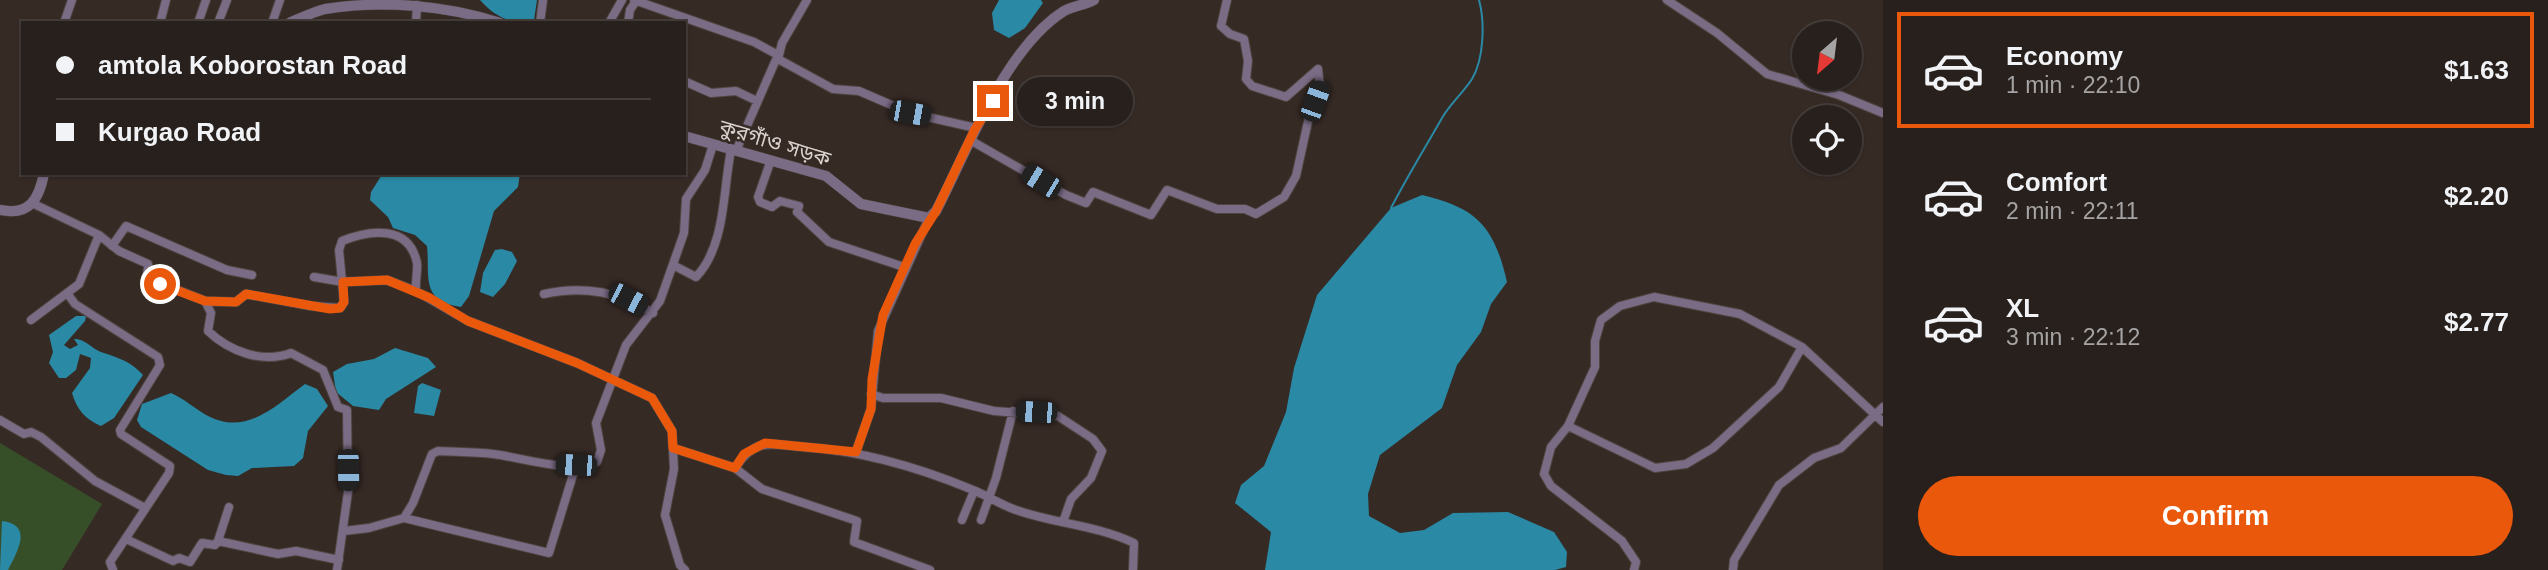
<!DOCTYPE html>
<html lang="en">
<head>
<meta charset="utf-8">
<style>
  :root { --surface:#28201c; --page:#342d29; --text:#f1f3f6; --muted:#a5a3a3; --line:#443e3b; --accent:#ea580c }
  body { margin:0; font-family:Helvetica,"Noto Sans Bengali",sans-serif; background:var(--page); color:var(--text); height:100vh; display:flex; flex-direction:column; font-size:26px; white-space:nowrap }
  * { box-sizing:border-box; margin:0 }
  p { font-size:23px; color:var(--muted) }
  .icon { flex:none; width:38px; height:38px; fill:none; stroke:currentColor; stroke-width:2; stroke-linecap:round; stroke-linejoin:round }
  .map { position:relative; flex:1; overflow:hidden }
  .side { display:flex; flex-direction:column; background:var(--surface); width:665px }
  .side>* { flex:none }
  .guide { position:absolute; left:21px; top:21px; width:665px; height:154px; border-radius:0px; box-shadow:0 2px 5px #0004,0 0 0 2px var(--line); display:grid; align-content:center; height:154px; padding:0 35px; background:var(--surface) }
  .needle { width:46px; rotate:208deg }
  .tools { position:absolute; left:1792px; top:21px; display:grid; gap:14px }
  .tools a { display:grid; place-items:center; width:70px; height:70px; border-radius:50%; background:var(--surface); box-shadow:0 2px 5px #0004,0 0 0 2px var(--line); font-size:35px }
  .end { position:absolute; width:32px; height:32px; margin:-16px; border:9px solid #ea580c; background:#fff; box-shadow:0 0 0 4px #fff }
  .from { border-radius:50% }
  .bubble { position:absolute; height:49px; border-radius:24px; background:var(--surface); box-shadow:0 2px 5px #0004,0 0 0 2px var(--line); font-size:23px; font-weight:700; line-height:49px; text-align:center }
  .car { position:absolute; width:21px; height:42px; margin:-21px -10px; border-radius:9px; box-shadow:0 0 5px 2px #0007; background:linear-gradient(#222 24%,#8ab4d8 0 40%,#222 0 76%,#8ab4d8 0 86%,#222 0) }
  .guide b { display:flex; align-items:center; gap:24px; height:66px; font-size:26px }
  .guide b+b { border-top:2px solid var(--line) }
  .guide i { width:18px; height:18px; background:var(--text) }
  ul { padding:12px 0 0; list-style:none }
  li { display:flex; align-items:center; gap:21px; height:116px; margin:0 14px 10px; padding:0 21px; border:4px solid transparent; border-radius:0px }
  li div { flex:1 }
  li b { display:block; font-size:26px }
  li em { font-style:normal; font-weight:700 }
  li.active { border-color:var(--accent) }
  li>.icon { width:63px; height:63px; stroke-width:1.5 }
  .action { display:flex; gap:14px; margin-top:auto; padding:14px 35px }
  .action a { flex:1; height:80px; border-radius:42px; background:var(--accent); color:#fff; font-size:28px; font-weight:700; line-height:80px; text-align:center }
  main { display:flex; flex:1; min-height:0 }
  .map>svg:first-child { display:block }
</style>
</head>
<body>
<main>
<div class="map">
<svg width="1883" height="570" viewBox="0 0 1883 570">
  <rect width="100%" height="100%" fill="#362a25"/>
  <path fill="#364f29" d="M0 443 102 504 62 570H0Z"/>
  <path fill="#2a89a4" d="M480 0H537L534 20C512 26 494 16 480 0Z
    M999 0H1041L1043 3 1025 28 1009 38 994 30 992 13Z
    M383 173H520L518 187 494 211 469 296 461 307C420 301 430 277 427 246L415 235 393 228 388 217 370 200 371 192Z
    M1422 195C1477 208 1494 226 1507 282L1491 304 1481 332 1457 365 1442 408 1380 455 1368 494 1369 516 1400 533 1424 530 1453 513 1508 512 1554 532 1567 552 1566 567 1555 570H1265L1271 532 1235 503 1241 485 1264 466 1286 412 1294 368 1317 295 1391 208Z
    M502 249 512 252 517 261 505 284 493 297 480 292 483 273 495 250Z
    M76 316H86L85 321 64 345 70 349 78 345 74 339C87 339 92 350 104 353 121 359 130 361 143 375L114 418 101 426C85 419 77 410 72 393L90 368 91 358 80 354 76 370 66 378H59L49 363 53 352 49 335Z
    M395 348 428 358 436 367 386 399 379 410 353 406 336 392 333 372 347 364 374 359Z
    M422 383 441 390 434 416 414 413 418 386Z
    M305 384 317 389 328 406 308 431 303 458 294 466 252 468 238 476 226 475 208 470 141 427 137 420 142 404 171 393C185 399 195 409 208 416 247 436 275 406 305 384Z
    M2 521C34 525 17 552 8 570H0Z"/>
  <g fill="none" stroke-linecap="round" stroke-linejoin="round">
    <path stroke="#2a89a4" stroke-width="2" d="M1391 208C1407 177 1425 148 1442 118 1450 104 1463 93 1472 79 1484 59 1485 22 1479 0"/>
    <defs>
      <path id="minor" d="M634 0 754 42 778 55 736 151
        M807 0 782 43 778 59 833 89 859 91 910 113 976 128
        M1667 0 1717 33 1767 74 1839 95 1883 113
        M64 23 72 0
        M160 23 166 0
        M198 23 206 0
        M218 23 227 0
        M272 23 280 0
        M416 23 417 5
        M540 23 543 0
        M609 23 622 0
        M628 23 630 10 636 1
        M684 81 711 93 736 91 757 101
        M970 140 1066 195 1086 203 1093 192 1151 215 1167 190 1217 209H1245L1256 214 1284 197 1296 176 1309 117 1320 86 1318 69 1286 97 1252 86 1246 79 1248 61 1244 39 1230 34 1221 26 1227 0
        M771 160 758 197 760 202 772 207 780 201 799 206 797 212 829 242 904 267
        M34 204 99 235 119 251 148 264 147 278 205 301 211 313 208 331C229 351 262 364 291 353L323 370 338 407 347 410 348 492 337 570
        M112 246 126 226 227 270 252 275
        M673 265 696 277C726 246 723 189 731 150
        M314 277 343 282 387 280 416 291
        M67 293 75 304 158 357 160 365 120 430 121 434 170 466 169 473 110 562 113 570
        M544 294C582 285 621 292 653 313
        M205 301 236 302 246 294 311 306 340 308 344 302 339 250 342 241C369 230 409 224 417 263 418 271 415 282 416 291L468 321 577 363 652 398 672 431 674 469 665 515 680 565 685 570
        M31 320 79 284 99 235
        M871 394 883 398H941L994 411 1058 416 1093 439 1102 451 1091 478 1071 499 1063 522
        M0 420 24 434 31 432 41 437 95 481 145 508
        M1568 426 1655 468 1686 464 1713 448 1779 387 1802 347
        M673 448 735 468C755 437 771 444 804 447 864 451 918 467 973 490 988 496 1001 505 1016 510 1056 524 1096 525 1134 543L1133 570
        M856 452 871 409 878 331 929 218
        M735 468 762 489 857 521 854 542 930 570
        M404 518 549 553 576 465
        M962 520 974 491
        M981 520 996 478 1013 411
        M344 531 369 528 404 518 413 503 432 454 438 451C456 452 475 452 493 454 525 458 566 473 597 462L601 450 596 423 626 345 660 301 684 233 686 199 705 170 713 145
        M126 539 173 561 179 558 190 562 202 543 215 545 218 541 278 554 296 551 339 560
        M218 541 229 507
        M1634 570 1636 562 1622 541 1551 486 1544 474 1551 447 1568 426 1595 367V341L1601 320 1620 306 1654 297 1740 314 1802 347 1883 422
        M1733 570 1734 560 1779 485 1814 458 1841 448 1883 407"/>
      <path id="tertiary" d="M289 23C301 18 313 12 325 9 382 0 446 5 500 23
        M684 136 826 176 861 204 929 218 936 211C968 150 1004 49 1064 11 1073 6 1085 5 1094 0
        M0 210C29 216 39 200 44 173"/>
    </defs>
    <use href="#minor" stroke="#504540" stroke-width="10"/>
    <use href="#tertiary" stroke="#504540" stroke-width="11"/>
    <use href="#minor" stroke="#7b6c86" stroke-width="8"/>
    <use href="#tertiary" stroke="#7b6c86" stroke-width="10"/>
  </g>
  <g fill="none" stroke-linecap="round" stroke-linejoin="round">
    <path stroke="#ea580c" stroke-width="9" d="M160 284 205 301 236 302 246 294 330 309 340 308 344 302 343 282 387 280 430 298 468 321 577 363 652 398 672 431 673 448 735 468 744 454 765 443 856 452 871 409 872 379 883 315 915 244 936 211 975 129 993 101"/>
  </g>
  <g text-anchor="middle" stroke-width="5" stroke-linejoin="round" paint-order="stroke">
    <g font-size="21" fill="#dad2ce" stroke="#362a25">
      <text transform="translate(775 143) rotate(17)" y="7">কুরগাঁও সড়ক</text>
    </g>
  </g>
</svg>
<div class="tools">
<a><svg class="needle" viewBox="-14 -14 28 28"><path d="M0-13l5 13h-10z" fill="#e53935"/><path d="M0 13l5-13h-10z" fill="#a5a3a3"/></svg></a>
<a><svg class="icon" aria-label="locate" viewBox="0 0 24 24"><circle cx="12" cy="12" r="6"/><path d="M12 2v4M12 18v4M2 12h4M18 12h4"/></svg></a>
</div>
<i class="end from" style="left:160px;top:284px"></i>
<i class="end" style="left:993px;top:101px"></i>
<div class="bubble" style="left:1017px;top:77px;width:116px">3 min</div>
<i class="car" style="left:1315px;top:101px;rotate:20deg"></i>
<i class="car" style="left:910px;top:113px;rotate:100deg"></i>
<i class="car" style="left:1041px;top:181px;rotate:301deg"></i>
<i class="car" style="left:628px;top:299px;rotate:117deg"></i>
<i class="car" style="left:1036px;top:412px;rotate:273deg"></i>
<i class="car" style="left:576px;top:465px;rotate:272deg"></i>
<i class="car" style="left:348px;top:470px;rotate:179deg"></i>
<div class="guide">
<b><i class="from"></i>amtola Koborostan Road</b>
<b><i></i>Kurgao Road</b>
</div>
</div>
<section class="side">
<ul>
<li class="active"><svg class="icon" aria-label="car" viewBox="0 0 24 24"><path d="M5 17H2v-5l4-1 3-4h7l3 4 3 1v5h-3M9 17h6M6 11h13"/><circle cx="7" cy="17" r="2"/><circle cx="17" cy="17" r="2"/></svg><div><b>Economy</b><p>1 min · 22:10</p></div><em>$1.63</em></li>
<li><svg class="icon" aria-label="car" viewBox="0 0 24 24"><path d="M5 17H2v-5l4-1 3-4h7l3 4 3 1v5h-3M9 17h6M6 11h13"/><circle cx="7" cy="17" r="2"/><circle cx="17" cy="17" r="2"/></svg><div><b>Comfort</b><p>2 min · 22:11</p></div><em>$2.20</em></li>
<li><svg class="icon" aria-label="car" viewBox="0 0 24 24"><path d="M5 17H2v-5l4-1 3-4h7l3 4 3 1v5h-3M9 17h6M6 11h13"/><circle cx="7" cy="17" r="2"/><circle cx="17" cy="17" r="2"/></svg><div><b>XL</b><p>3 min · 22:12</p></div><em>$2.77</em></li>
</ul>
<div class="action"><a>Confirm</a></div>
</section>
</main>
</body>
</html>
